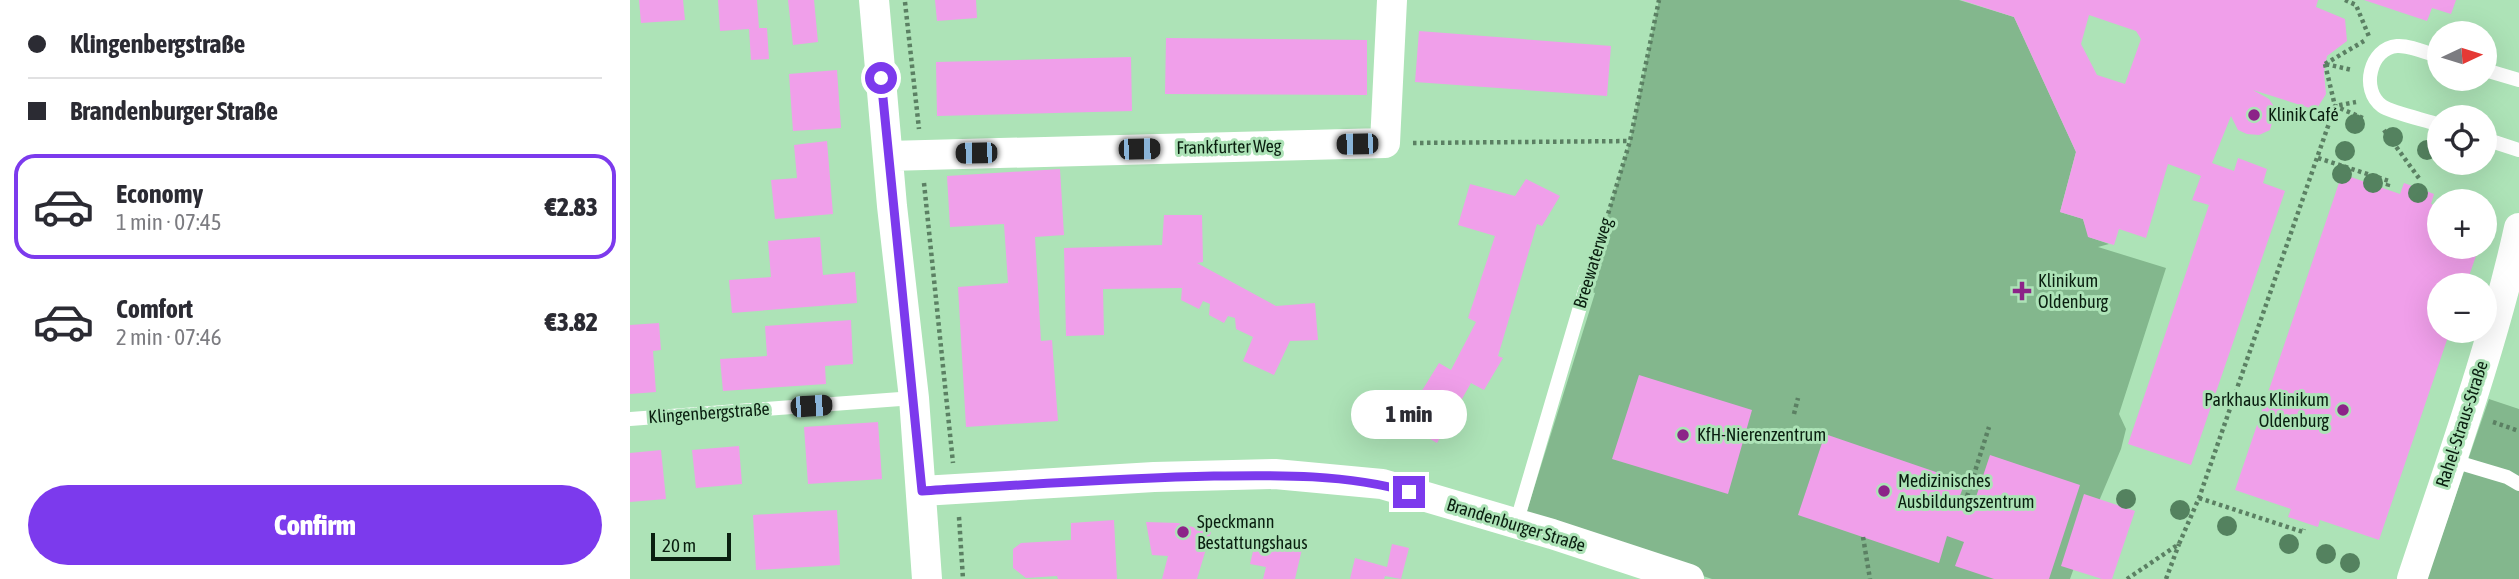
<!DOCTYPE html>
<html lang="en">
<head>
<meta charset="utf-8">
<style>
  :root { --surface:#fff; --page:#f7f7f7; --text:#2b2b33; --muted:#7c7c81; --line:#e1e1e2; --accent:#7c3aed }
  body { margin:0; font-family:"Asap Condensed",sans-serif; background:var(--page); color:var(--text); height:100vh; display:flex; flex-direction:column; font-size:26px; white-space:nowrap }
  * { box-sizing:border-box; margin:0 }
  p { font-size:23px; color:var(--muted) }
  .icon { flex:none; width:38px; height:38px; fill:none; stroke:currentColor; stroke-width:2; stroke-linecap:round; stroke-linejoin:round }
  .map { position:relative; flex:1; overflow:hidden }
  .panel { display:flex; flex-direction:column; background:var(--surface); width:630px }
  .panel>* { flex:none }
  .hud { display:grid; align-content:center; height:154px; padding:0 28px; background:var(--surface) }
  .needle { width:46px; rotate:86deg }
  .tools { position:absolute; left:1797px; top:21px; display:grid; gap:14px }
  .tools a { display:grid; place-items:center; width:70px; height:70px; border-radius:50%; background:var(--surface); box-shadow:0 7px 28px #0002; font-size:35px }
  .scale { position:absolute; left:21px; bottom:18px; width:80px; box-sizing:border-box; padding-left:7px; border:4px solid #0a1f10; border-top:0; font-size:19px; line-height:24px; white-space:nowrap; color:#0a1f10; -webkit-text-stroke:5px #ade3b7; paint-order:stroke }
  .end { position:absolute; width:32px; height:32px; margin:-16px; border:9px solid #7c3aed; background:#fff; box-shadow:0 0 0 4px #fff }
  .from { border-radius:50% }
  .bubble { position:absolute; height:49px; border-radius:24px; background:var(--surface); box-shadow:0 7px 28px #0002; font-size:23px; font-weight:800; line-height:49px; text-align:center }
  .car { position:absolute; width:21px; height:42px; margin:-21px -10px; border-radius:9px; box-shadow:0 0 5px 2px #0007; background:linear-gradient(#222 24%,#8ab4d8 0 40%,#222 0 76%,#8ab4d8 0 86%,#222 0) }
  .hud b { display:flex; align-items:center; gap:24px; height:66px; font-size:26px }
  .hud b+b { border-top:2px solid var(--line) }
  .hud i { width:18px; height:18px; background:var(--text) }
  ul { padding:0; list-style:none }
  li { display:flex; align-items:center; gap:21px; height:105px; margin:0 14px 10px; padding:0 14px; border:4px solid transparent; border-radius:21px }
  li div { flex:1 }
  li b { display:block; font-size:26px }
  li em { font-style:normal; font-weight:800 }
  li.active { border-color:var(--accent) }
  li>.icon { width:63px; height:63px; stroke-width:1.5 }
  .action { display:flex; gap:14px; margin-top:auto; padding:14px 28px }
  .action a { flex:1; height:80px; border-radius:42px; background:var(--accent); color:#fff; font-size:28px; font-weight:800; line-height:80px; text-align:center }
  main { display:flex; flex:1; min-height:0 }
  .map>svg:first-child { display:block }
</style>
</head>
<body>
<main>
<section class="panel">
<div class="hud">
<b><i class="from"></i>Klingenbergstraße</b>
<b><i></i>Brandenburger Straße</b>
</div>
<ul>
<li class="active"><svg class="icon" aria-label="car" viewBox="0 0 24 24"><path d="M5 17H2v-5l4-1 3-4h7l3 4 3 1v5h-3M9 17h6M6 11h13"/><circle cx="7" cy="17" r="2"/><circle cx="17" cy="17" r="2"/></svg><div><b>Economy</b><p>1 min · 07:45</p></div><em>€2.83</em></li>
<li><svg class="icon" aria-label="car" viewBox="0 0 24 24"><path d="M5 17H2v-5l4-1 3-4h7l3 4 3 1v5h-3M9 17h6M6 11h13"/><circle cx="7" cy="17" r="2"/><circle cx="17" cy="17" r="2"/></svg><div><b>Comfort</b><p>2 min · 07:46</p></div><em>€3.82</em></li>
</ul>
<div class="action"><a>Confirm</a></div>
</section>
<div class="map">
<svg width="1889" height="579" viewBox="0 0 1889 579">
  <rect width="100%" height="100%" fill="#ade3b7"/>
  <path fill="#83b78d" d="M1029 0H1329L1384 17 1446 152 1430 212 1453 219 1459 237 1479 244 1468 247 1536 268 1489 414 1496 429 1491 449 1461 520 1440 579H1082L895 517 965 293 955 290 1000 141Z
    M1859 399 1889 409V579H1797Z"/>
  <path fill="#f09fea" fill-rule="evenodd" d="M9 0H53L55 20 11 23Z
    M88 0H127L129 28H137L139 59 121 60 119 29 90 31Z
    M158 0H184L188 42 163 45Z
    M305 0H346L347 18 307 21Z
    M1331 0H1688L1686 7 1715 19 1717 41 1697 56 1694 73 1696 94 1686 110 1623 90 1639 99 1643 105 1645 112 1640 130 1629 135 1617 134 1608 130 1601 116 1582 163 1604 171 1608 158 1637 169 1633 183 1655 191 1561 465 1498 444 1579 205 1562 200 1571 176 1538 164 1516 238 1489 229 1484 245 1458 237 1453 219 1430 212 1446 152 1384 17ZM1459 15 1506 31 1511 39 1495 84 1467 75 1451 44Z
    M1734 0H1826L1821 14 1802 8 1797 21Z
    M789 31 981 46 977 96 785 82Z
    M536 38 737 40V95L535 94Z
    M501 57 502 111 307 116 306 62Z
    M207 70 211 128 163 131 159 74Z
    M197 141 203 214 145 219 141 180 167 178 164 145Z
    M430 169 434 235 405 237 411 341 422 340 428 421 336 427 328 287 378 283 374 224 320 227 317 176Z
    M1712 174 1770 194 1774 183 1804 194 1801 204 1810 207V247H1849L1836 285H1810V331H1820L1749 540 1690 520 1688 527 1658 517 1661 509 1605 490Z
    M896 179 930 196 912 226 907 224 868 356 873 358 854 390 841 383 807 443 772 423 809 363 821 370 846 322 838 318 865 236 828 225 840 184 885 196Z
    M534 215H572L573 262 567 263 646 306 685 303 688 340 660 341 644 375 613 361 623 337 606 329 605 318 598 316 594 323 579 315 580 304 573 301 569 309 551 300 552 288 473 289 474 335 436 336 434 248 532 245Z
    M190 237 193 275 225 272 227 303 102 313 99 280 141 277 138 241Z
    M221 320 223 364 195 366 196 384 93 391 90 359 137 356 135 326Z
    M29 323 31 350 23 351 26 392 0 394V325Z
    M1009 375 1122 410 1098 494 982 459Z
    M248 422 252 479 178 484 174 427Z
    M1195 434 1335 482 1328 501 1343 506 1360 455 1450 485 1419 579H1364L1325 566 1334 542 1317 536 1309 563 1168 515Z
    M109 446 112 484 66 488 62 450Z
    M31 450 36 499 0 502V453Z
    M1454 494 1505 511 1482 579H1472L1431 566Z
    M207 510 210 565 126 570 123 515Z
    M484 520 487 579H428L427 576 396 578 383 568V549L391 543 441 540V523Z
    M516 522 548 523 581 532 567 579H532L538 556 522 555Z
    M626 539 672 549 665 579H633L636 567 620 564Z
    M762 544 779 548 771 579 755 576 754 579H720L725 558 757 567Z"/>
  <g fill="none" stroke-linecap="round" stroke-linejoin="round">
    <path stroke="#5b8063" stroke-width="4.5" stroke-dasharray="3.5 3.5" stroke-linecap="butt" d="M1715 0 1726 5 1740 39
      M275 2 289 129
      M1695 64 1705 106 1735 119
      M1695 64 1734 41
      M1696 64 1722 70
      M1754 130 1791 181
      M783 143 1000 141
      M1688 158 1759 181 1757 188
      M294 183 323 463
      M960 274 1000 141 1029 0
      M1164 414 1168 398
      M1863 422 1889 431
      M1569 498 1673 532 1674 529
      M1335 503 1359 427
      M329 517 333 579
      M1233 537 1240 579
      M1497 579 1549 544 1569 498 1705 106 1726 102
      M1536 579 1549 544"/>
    <path stroke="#fff" stroke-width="14" d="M1810 57C1797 53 1779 45 1767 46 1740 48 1730 90 1752 106 1762 113 1796 120 1810 125
      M1855 70 1889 80
      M1855 139 1889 150
      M0 419 284 398
      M1820 460 1877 477 1889 484
      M886 524 955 290"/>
    <path stroke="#fff" stroke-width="30" d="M244 0 262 206 284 398 297 579
      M258 156 755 143 762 0
      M292 491 524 477 645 474 752 484 922 534 1059 579
      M1782 579C1820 464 1863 346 1889 228"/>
  </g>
  <g fill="#54825f">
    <circle cx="1725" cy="124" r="10"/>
    <circle cx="1763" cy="137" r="10"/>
    <circle cx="1797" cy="150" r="10"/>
    <circle cx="1715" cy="151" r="10"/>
    <circle cx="1712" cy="174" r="10"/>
    <circle cx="1743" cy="183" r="10"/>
    <circle cx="1788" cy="193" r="10"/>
    <circle cx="1496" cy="499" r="10"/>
    <circle cx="1550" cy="510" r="10"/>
    <circle cx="1597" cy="526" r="10"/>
    <circle cx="1659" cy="544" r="10"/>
    <circle cx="1696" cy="554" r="10"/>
    <circle cx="1720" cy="563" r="10"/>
  </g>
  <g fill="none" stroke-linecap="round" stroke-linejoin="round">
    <path stroke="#7c3aed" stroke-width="9" d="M251 78 292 491C389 485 487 478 584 476 649 475 717 474 779 492"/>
  </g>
  <g fill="#8c2388" stroke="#ade3b7" stroke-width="2.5">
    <circle cx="1624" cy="115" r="7"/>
    <path d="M1388.5 280.5h7v7h7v7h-7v7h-7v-7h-7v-7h7z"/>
    <circle cx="1713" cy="410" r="7"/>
    <circle cx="1053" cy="435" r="7"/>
    <circle cx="1254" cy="491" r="7"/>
    <circle cx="553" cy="532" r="7"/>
  </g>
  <g text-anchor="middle" stroke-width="6" stroke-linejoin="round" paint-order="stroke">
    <g font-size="18" fill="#0a1f10" stroke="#ade3b7" text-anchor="start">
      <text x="1638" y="121">Klinik Café</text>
      <text x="1408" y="287">Klinikum<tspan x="1408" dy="21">Oldenburg</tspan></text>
      <text x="1699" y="406" text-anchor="end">Parkhaus Klinikum<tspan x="1699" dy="21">Oldenburg</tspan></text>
      <text x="1067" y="441">KfH-Nierenzentrum</text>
      <text x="1268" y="487">Medizinisches<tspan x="1268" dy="21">Ausbildungszentrum</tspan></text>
      <text x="567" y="528">Speckmann<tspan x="567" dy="21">Bestattungshaus</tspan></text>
    </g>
    <g font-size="18" fill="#0a1f10" stroke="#ade3b7">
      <text transform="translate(599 147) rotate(-1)" y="6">Frankfurter Weg</text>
      <text transform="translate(963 263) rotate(-73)" y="6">Breewaterweg</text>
      <text transform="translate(79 413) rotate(-4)" y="6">Klingenbergstraße</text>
      <text transform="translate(1832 424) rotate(-72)" y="6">Rahel-Straus-Straße</text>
      <text transform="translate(886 525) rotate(17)" y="6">Brandenburger Straße</text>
    </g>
  </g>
</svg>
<div class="tools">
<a><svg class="needle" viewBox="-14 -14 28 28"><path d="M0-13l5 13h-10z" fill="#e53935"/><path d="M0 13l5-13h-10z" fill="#7c7c81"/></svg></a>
<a><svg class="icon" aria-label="locate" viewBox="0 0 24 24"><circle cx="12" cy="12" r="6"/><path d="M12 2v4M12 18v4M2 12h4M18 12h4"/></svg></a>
<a>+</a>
<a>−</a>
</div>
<div class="scale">20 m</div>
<i class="end from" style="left:251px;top:78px"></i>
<i class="end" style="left:779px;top:492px"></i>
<div class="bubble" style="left:721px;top:390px;width:116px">1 min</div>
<i class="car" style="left:727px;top:144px;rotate:269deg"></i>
<i class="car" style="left:509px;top:149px;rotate:89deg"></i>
<i class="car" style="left:346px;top:153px;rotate:269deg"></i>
<i class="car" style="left:181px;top:406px;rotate:86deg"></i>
</div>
</main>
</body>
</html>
